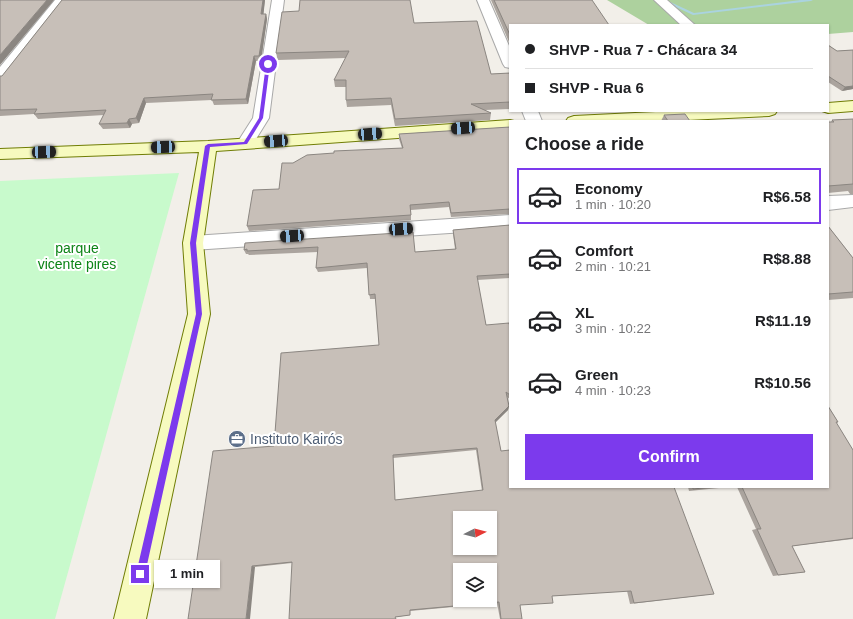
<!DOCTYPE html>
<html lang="en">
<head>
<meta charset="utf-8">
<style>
  :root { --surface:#fff; --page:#f6f6f6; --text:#202124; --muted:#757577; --line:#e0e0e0; --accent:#7c3aed }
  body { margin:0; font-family:Helvetica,sans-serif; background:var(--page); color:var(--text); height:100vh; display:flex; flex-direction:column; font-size:15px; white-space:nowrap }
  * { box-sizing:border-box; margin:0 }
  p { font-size:13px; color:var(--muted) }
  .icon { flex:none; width:22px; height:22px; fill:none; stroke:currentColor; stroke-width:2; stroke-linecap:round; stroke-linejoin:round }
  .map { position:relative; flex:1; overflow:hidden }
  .details { position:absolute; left:509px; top:120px; width:320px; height:368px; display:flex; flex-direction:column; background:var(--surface); border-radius:0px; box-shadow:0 1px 3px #0004 }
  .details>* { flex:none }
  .banner { position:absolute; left:509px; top:24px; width:320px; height:88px; border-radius:0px; box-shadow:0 1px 3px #0004; display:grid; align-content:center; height:88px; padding:0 16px; background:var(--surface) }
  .needle { width:26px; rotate:84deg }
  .controls { position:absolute; left:453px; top:511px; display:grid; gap:8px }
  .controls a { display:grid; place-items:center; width:44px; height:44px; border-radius:0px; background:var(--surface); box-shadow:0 1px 3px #0004; font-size:20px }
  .end { position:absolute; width:18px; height:18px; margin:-9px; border:5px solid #7c3aed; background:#fff; box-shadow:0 0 0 2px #fff }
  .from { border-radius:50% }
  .bubble { position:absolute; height:28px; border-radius:0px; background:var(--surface); box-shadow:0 1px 3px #0004; font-size:13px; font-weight:600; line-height:28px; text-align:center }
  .car { position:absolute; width:12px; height:24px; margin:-12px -6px; border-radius:5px; box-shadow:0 0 3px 1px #0007; background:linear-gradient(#222 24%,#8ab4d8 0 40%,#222 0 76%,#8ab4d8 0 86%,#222 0) }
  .banner b { display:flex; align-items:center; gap:14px; height:38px; font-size:15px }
  .banner b+b { border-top:1px solid var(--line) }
  .banner i { width:10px; height:10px; background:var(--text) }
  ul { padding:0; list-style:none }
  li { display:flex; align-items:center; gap:12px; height:56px; margin:0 8px 6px; padding:0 8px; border:2px solid transparent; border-radius:0px }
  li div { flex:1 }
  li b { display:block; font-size:15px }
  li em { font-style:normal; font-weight:600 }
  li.on { border-color:var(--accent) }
  li>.icon { width:36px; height:36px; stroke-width:1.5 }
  h2 { padding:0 16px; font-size:18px; line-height:48px }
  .primary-button { display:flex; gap:8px; margin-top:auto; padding:8px 16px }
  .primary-button a { flex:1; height:46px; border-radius:0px; background:var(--accent); color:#fff; font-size:16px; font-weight:600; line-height:46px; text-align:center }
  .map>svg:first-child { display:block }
</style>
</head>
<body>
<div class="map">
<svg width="853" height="619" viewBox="0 0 853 619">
  <rect width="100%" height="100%" fill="#f2efe9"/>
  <path fill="#add19e" d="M607 0H853V32L828 34V25H649Z"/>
  <path fill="#c8facc" d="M179 173 55 619H0V181Z"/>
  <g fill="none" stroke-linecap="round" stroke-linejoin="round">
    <path fill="#aad3df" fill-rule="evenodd" d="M661 0H666L694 13 801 0H813L811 1 693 15Z"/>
    <defs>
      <path id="street" d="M55 0H67L5 80 0 81V67Z
        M272 0H284L269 118 251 147 245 148 239 147 237 143 253 118Z
        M477 0H489L510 48V68L505 67 503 64Z
        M654 0H667L695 25H681Z
        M522 111H538L542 121H526Z
        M853 195V207L828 210V196Z
        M510 215V229L193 250 186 248 183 243 186 238 193 236Z"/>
      <path id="secondary" d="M853 101V111L828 113 822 111H828V103Z
        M676 111H777L775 114 769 116 667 121H566L568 118 574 116Z
        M510 120 514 121H510V130L216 151 203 243 210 314 146 619H114L188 314 183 243 199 152 0 159V149L208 141Z"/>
    </defs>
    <use href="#street" stroke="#a9a9a9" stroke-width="2"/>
    <use href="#secondary" stroke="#707d05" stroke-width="2"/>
    <use href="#street" fill="#fff" fill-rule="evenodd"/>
    <use href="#secondary" fill="#f7fabf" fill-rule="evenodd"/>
  </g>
  <path fill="#aba49e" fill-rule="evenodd" d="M62 0H265L263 14H266L267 19 261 61H256L248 104 214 105 212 100 146 103 139 123 132 124 130 128 103 129 99 124 104 115 38 119 34 114 0 116V76H2Z
    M491 0H592L510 25V42H509Z
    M414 23 491 74 510 73V109L485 110 491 113 490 120 395 126 391 105 347 107 346 100V87H335L334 80 346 58 278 60 276 53Z
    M828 45 837 51 853 50V89L842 91 828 82Z
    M664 115 690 121H661Z
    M853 119V194H850L848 191 828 193V122H831L832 120Z
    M510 127V214L451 217 449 207 411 210V220L249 231 247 226 279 189 293 163 334 153 402 148 399 139V134Z
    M510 225V278L477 280 486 325 510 327V399L507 397 509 406 508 410 495 422 501 451 510 487 714 594 630 604 627 591 552 596 520 605 522 619H500L497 603 410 611V615L396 617 292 563 255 567 188 619 274 446 379 345 376 299H370L367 268 318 272 316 268 318 252 249 255 248 254H246L244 250 245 243 415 252 455 249 453 234V230ZM476 450 482 491 395 500 393 458Z
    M828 226 853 258V298L828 300Z
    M828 406 838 422 836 423 853 450V539L792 546 805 572 773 576 752 530 756 529 737 487H828Z
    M688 487H729L689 491Z"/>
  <path fill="#8b8681" d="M47 0H54L0 65V55Z
    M263 0H265L263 19 261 14Z
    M266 14 267 19 261 61 259 56Z
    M254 56 256 61 248 104 246 99Z
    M853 86V89L842 91 845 87Z
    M144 98 146 103 139 123 136 118Z
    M129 119 132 124 130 128 127 123Z
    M509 406 508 410 494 424 495 420Z
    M252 566 255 567 250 619H246Z"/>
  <path fill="#c7bfb8" stroke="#8b8681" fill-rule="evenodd" d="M0 0H47L0 55Z
    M62 0H263L261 14H266L259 56H254L246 99 211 100 213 94 144 98 136 118 129 119 127 123 99 124 106 110 34 114 37 109 0 110V76H2Z
    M300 0H410L414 23 477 21 491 74 510 73V102L471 104 491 113 395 119 391 98 346 100V80H334L349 51 276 53 282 12 299 11Z
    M494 0H592L609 25H510V35Z
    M828 45 837 51 853 50V86L845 87 828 76Z
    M685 114 690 121H668L664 115Z
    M853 119V184L828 186V122H834L832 120Z
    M510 127V209L451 213 449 202 410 205 411 215 247 226 253 190 279 189 282 163H293L307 155 334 153V151L403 148 399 134Z
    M510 225V274L477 276 486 325 509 323 510 327V395L506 392 509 406 495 420 501 451 510 450V487H674L714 594 634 603 631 591 552 596 553 603 520 605 522 619H501L499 602 410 610V615L395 617 396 619H289L292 562 252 566 246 619H188L213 451 274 446 281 353 379 345 375 294 369 295 367 263 316 268 318 247 247 251V249L244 250 245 243 413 232 415 252 456 249 453 230ZM477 448 483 490 395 500 393 455ZM460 518H490V548H460ZM460 570H490V600H460Z
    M828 226 853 258V292L828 294Z
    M828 406 838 422H836L853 450V538L792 546 805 572 778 575 757 529H761L742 487H828Z
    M693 487H713L693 489Z"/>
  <path fill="#7c3aed" d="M268 62 270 64 263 118 247 144 210 147 196 243 202 314 145 574 144 577 140 578 137 577 136 574 196 314 190 243 205 146 208 144 244 142 259 118 266 64Z"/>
  <defs>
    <symbol id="office-disc" viewBox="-11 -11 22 22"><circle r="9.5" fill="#5c6f8a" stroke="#fff"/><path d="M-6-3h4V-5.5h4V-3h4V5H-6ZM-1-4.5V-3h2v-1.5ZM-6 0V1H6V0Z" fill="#fff"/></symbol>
  </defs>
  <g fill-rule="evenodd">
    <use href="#office-disc" x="227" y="429" width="20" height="20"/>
  </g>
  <g text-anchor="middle" stroke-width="4" stroke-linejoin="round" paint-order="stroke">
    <g font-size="14" fill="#0c8416" stroke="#fff">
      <text x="77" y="253">parque<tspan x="77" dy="16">vicente pires</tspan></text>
    </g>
    <g font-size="14" fill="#4e5e75" stroke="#fff" text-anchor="start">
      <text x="250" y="444">Instituto Kairós</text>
    </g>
  </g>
</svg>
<div class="controls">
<a><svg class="needle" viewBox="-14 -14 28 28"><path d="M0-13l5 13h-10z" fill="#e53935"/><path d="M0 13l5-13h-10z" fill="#757577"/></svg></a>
<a><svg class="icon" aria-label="layers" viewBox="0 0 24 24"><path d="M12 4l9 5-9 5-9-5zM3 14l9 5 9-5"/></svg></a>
</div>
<i class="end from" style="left:268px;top:64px"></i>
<i class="end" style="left:140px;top:574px"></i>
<div class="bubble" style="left:154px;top:560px;width:66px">1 min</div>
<i class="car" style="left:463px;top:128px;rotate:266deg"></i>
<i class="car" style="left:370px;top:134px;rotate:86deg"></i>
<i class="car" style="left:276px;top:141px;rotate:266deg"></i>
<i class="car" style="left:163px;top:147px;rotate:268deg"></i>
<i class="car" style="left:44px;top:152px;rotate:88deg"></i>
<i class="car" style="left:401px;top:229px;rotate:86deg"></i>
<i class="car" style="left:292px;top:236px;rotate:266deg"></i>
<div class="banner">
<b><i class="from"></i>SHVP - Rua 7 - Chácara 34</b>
<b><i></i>SHVP - Rua 6</b>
</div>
<section class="details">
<h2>Choose a ride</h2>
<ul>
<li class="on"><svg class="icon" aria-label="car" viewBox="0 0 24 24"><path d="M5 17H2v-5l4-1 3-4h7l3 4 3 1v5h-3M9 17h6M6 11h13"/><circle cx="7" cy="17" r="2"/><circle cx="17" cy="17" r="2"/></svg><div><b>Economy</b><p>1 min · 10:20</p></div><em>R$6.58</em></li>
<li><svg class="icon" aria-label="car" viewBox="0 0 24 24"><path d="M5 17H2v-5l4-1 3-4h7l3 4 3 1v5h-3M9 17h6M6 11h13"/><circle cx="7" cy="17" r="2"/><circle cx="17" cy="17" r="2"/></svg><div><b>Comfort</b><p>2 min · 10:21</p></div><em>R$8.88</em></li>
<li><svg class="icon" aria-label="car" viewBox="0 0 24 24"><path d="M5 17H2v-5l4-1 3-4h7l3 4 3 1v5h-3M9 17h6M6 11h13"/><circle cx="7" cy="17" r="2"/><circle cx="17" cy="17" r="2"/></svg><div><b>XL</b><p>3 min · 10:22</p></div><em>R$11.19</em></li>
<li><svg class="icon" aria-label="car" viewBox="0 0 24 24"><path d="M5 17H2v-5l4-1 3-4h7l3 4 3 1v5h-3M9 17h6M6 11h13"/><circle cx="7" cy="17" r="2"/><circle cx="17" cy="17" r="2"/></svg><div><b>Green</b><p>4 min · 10:23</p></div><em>R$10.56</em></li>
</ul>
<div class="primary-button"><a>Confirm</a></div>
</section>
</div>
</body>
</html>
